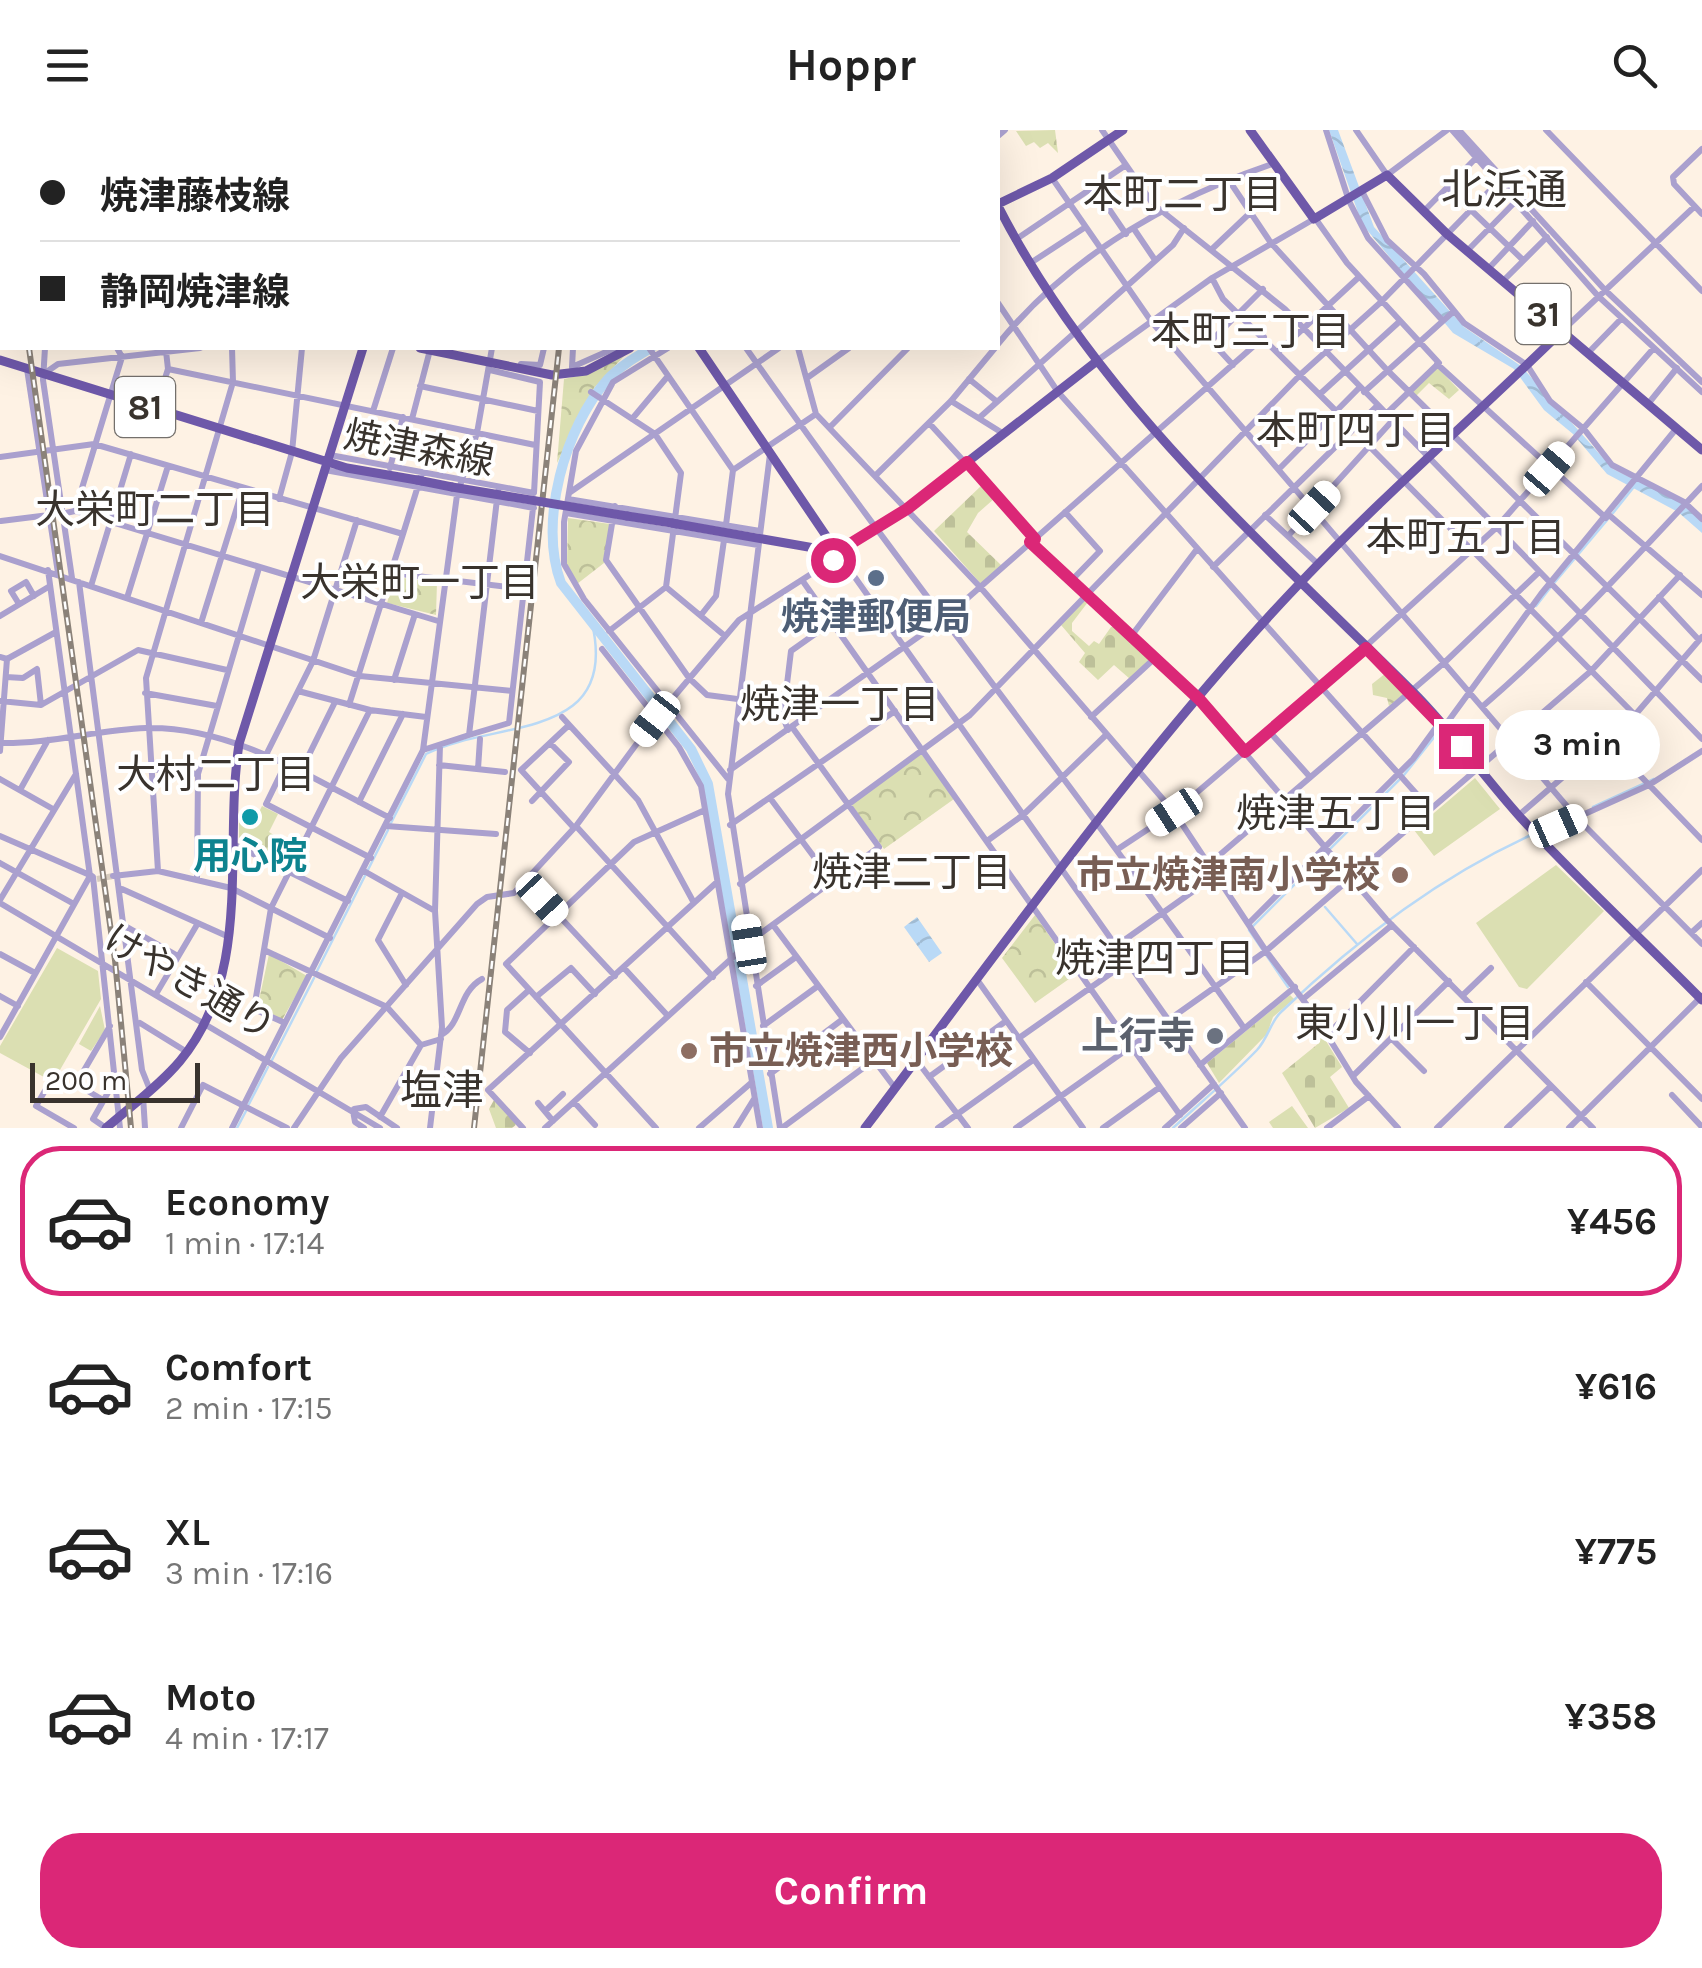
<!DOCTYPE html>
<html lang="en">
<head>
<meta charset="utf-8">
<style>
  :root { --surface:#fff; --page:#f6f6f6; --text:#222; --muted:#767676; --line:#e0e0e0; --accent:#db2777 }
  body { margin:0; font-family:Karla,"Noto Sans JP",sans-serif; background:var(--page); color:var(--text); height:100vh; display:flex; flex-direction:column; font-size:38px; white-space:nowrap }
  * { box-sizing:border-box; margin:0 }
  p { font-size:32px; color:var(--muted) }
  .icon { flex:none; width:55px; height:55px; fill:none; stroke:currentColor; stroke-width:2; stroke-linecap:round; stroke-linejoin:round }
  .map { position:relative; height:998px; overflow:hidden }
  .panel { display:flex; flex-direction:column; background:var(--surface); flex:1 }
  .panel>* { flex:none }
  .top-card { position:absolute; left:0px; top:0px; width:1000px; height:220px; box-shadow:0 10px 40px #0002; display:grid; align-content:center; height:220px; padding:0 40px; background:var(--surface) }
  .scale { position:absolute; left:30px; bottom:25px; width:170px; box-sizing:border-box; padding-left:10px; border:5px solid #39332d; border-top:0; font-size:28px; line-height:35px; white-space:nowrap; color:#39332d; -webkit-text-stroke:8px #fff; paint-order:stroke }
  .end { position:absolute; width:45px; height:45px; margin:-22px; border:12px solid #db2777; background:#fff; box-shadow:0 0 0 5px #fff }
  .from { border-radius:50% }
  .bubble { position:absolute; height:70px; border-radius:35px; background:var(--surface); box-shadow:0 10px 40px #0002; font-size:32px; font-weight:700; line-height:70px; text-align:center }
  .car { position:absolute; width:30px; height:60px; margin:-30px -15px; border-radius:12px; box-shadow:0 0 8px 2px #0007; background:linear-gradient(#fff 24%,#345 0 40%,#fff 0 76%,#345 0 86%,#fff 0) }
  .top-card b { display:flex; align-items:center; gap:35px; height:95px; font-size:38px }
  .top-card b+b { border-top:2px solid var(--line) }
  .top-card i { width:25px; height:25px; background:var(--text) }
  ul { padding:18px 0 0; list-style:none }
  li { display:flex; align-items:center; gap:30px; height:150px; margin:0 20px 15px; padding:0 20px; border:5px solid transparent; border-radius:40px }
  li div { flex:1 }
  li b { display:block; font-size:38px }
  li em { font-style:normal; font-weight:700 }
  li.on { border-color:var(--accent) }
  li>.icon { width:90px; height:90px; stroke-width:1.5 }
  .primary-button { display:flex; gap:20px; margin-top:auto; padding:20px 40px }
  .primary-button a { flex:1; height:115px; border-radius:40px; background:var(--accent); color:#fff; font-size:40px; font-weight:700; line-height:115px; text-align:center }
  header { display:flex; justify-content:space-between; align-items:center; height:130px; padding:0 40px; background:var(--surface); font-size:45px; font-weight:700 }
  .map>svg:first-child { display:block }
</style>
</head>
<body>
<header><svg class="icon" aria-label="menu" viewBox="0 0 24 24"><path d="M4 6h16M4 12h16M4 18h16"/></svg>Hoppr<svg class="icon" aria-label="search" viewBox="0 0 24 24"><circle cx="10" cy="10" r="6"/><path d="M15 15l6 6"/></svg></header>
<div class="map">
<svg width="1702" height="998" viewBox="0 0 1702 998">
  <defs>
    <pattern id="forest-crowns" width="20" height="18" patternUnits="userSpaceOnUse" patternTransform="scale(2.5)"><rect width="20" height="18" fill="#dbdfb2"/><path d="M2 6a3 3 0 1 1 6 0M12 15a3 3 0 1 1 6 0" fill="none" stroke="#bdc099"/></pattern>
    <pattern id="cemetery-stones" width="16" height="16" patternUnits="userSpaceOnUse" patternTransform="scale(2.5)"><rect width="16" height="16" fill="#dbdfb2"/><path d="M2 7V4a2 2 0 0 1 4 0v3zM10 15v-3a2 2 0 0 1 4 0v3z" fill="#bdc099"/></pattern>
    <pattern id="water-waves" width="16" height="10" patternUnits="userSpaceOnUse" patternTransform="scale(2.5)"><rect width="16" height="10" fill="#b9d9f6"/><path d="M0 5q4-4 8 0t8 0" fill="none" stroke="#a0bbd3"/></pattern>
  </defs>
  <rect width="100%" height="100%" fill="#fef2e4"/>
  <path fill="url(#forest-crowns)" d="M1055 0 1058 23 1048 13 1040 18 1034 12 1026 16 1016 1Z
    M626 224 594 258 557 333 564 249 587 244Z
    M1437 237 1459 260 1449 269 1429 253 1416 266 1411 261Z
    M568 388 610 394 604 433 577 454 567 434Z
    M395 447 437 452 436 485 387 473Z
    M1386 543 1406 563 1389 576 1387 568 1373 565 1372 554Z
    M920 622 954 669 884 719 851 674Z
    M1035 785 1076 844 1035 873 1002 828Z
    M269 824 307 846 282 890 258 875Z"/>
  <path fill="url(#cemetery-stones)" d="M982 355 995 368 978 383 967 402 1002 436 981 454 934 401Z
    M1084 469 1088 472 1072 493V501L1089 516 1094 511 1099 514 1111 497H1119L1152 528 1130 549 1114 535 1098 550 1079 532 1085 523 1061 495Z
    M262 676 278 684 269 702 277 707 268 727 239 709V692L251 698Z
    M1290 865 1294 869 1273 887 1267 904 1219 953 1207 933Z
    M1315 893 1342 937 1330 947 1349 978 1315 998 1282 943 1319 913 1309 897Z
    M494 970 517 994 512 998H496L489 979Z"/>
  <path fill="#dbdfb2" d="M1475 648 1500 679 1434 726 1414 700Z
    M1556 735 1604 781 1527 859 1519 857 1476 793Z
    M57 818 98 841 101 869 53 952 0 923V916Z
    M100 876 105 900 91 921 79 914Z
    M1292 976 1308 998H1273L1269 992Z"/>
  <path fill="url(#water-waves)" d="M1329 0H1338L1374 97 1464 197 1521 236 1613 339 1680 372 1702 392V403L1678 382 1607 344 1573 304 1544 280 1514 239 1453 203 1362 94Z
    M917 787 942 823 929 832 904 797Z"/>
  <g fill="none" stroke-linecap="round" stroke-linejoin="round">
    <path stroke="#b9d9f6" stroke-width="2.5" d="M1613 383 1633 358
      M1555 452 1608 389
      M1536 476 1550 458
      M1404 645 1443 596
      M1593 677 1654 649
      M391 693 426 624C494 589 620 613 592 493
      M1325 777 1357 814
      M317 841 388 700
      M1288 857 1249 800 1399 650
      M272 930 314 848
      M249 974 268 937
      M237 998 246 981
      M1173 998C1201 972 1231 947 1257 920 1268 908 1271 891 1281 882 1354 812 1439 747 1531 705"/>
    <path stroke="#b9d9f6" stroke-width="10" d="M805 2 808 0
      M651 218C636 227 620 236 608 249 565 297 538 392 561 453L691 619 708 654 768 998"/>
    <path stroke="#d7ccbf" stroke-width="6" stroke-dasharray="6 3" stroke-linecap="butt" d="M97 749 113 746"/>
    <path stroke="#aaa0ce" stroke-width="6" d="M530 0 540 2
      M697 0 703 2
      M780 0 781 2
      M868 0 870 2
      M1102 0 1153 74 1285 179 1702 609
      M1326 0 1349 71 1368 108 1442 190
      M1356 0 1387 45 1447 0
      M1452 0 1598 166 1702 262
      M1459 0 1605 160 1702 252
      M1546 0 1702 161
      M234 2 235 0
      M334 2 335 0
      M374 2 375 0
      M417 2 418 0
      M471 2 472 0
      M524 2V0
      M554 2V0
      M594 2 595 0
      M649 2V0
      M711 2 715 0
      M792 2 795 0
      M817 2 820 0
      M859 2 863 0
      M935 2 938 0
      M998 6 1005 0
      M1702 19 1673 47 1674 54 1702 84
      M1052 48 1151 191 1577 688 1702 814
      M1228 49 1271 113 1387 240 1702 550
      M1094 57 1126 104
      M1447 57 1523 130
      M1363 63 1387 110 1424 144 1464 193 1527 235 1550 271 1584 299 1612 335 1684 372 1702 389
      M1423 82 1476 28
      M1315 88 1347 133 1439 233 1386 284
      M1134 99 1155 130
      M1015 110 1126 35
      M1211 120 1251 82
      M1468 120 1515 72
      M1029 134 1084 98
      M1490 137 1533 91
      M1212 148 1223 169 1335 280
      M1505 149 1547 107
      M998 173 1058 262 1430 679
      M0 183 2 179
      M1562 201 1694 77
      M998 214C1069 127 1166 70 1272 34
      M45 218 43 250 72 448
      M573 218 572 237 615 218
      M649 218 733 340 726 395
      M668 218 613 252 576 321 564 392V434L584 469 728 649
      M746 218C907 448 1084 667 1244 898
      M798 218 816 284 981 458 1174 682 1266 821 1316 887 1356 952 1398 998
      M1278 222 1359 147
      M1588 223 1621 189
      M1098 230 1212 148 1314 89
      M521 234 540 235 544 218
      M1437 234 1606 388
      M1233 235 1211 211 1263 159
      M27 239 58 443
      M168 239 535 315
      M45 243 58 234 200 218
      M807 248 849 218
      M969 249 995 270
      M420 256 538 281
      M591 262 655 304 681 343 666 457 725 506
      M1364 262 1454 181
      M1320 264 1399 192
      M951 271 1004 304
      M1648 274 1677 238
      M155 280 168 239 166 221
      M373 281 393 218
      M979 288 1173 115 1184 98
      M412 289 430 220
      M632 289 668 246
      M929 293 1035 409
      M830 297 908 218
      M1370 317 1635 585
      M770 324 728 664 780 998
      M330 325 534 363 540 252 490 240
      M0 327 94 314 403 404 422 343
      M390 338 403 287
      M1279 339 1359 258
      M325 340 534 378
      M733 340 816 284
      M877 344 951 271 995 218
      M569 363 779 218
      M279 369 292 322 302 218
      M568 369 760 401
      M615 376 606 430 689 548 707 565 784 575
      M75 381 438 491
      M1065 382 1100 421 1070 452
      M566 383 758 415
      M61 384 75 381 122 227 117 218
      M1265 385 1319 435
      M1609 385 1702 465
      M1 391 49 385
      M1288 406 1392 291
      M1031 412 1200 570 1386 789 1593 998
      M0 426 360 546 512 561
      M1213 437 1377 276
      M392 443 524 459
      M802 450 1160 957 1103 998
      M79 452 142 940 150 960
      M91 456 131 324
      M1659 467 1699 510
      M127 468 168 336
      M19 474 11 461 26 452 34 466
      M701 485 716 466 724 410
      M0 486 50 456
      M201 493 243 358
      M609 501 666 457
      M1132 505 1197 419
      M1366 516 1496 398 1653 219
      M602 519 679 617 701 656 760 998
      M0 527 7 529 56 502
      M6 547 23 548 37 539 41 575
      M394 550 415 484
      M298 561 370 580 426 587
      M145 563 217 576
      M0 571 41 575 138 520 227 540
      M349 575 403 404
      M1483 576C1562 508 1631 432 1702 356
      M562 587 638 670 694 773
      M1091 587 1155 528
      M569 595 521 640 574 698
      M1444 597 1541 464 1676 299
      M788 600 783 587 791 521 832 492
      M1269 601 1310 647
      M469 605 509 593 534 369
      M1605 609 1702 710
      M0 613C49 614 97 600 146 598 234 596 314 650 390 688
      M423 620 469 605 498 361
      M0 621 7 529
      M266 625 313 531 357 390
      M285 635 266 674 371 728
      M439 635 505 642
      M150 639 198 644
      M478 639 480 609
      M730 640 945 488 1264 207
      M300 643 335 572
      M0 649 53 679
      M20 660 48 610
      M770 668 832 751
      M532 671 569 632 550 613
      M359 672 403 584
      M1519 685 1635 585 1702 507
      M730 695 895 581
      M386 696 496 704
      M576 696 713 847
      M1538 705 1649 655 1702 621
      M0 706 92 746
      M987 711 1023 685 1106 605
      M233 714 348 771
      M1118 719 1174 682 1366 518
      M0 733 74 774
      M1209 734 1445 532 1539 442
      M158 741 146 548 233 252 232 218
      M364 741 435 781
      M113 746 158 741 231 758 330 808
      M93 747 120 998
      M197 750 198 644 259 438
      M526 751 559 787
      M740 754 970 585 1301 244 1381 172 1498 52
      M122 759 229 807
      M402 763 378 810 406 855
      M0 770 76 644
      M0 773 380 998
      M560 787 615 846
      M1248 794 1413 629 1440 592
      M773 795 895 958
      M127 797 178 826
      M1691 803 1702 793
      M1116 816 1216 745
      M264 820 387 877 421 915 380 987
      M0 824 35 843
      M624 838 668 886
      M978 851 1083 998
      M1586 852 1702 969
      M756 856 796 827
      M529 860 507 880 505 902 530 923
      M156 864 198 793
      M1463 865 1491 838
      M0 866 18 876
      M536 867 571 838 595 864
      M1303 869 1392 795
      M140 893 187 922
      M285 893 254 879 271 778 370 580
      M763 896 818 856
      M441 905C462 894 458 862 482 849
      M1327 905 1414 817
      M0 907 90 746 48 440
      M1019 908 1127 832
      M1391 908 1424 941
      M421 915 441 909
      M917 931 968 998
      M1200 935 1295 857
      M770 944 843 889
      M1353 946 1449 851
      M929 947 1006 891
      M49 954 36 976 74 998
      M1160 957 1180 985
      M1672 965 1702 997
      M143 966 145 998
      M103 970 76 954 110 896
      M574 972 595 995
      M538 973 553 991
      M354 979 366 977 397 998
      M353 981 355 992 364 998
      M545 981 563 964
      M106 998 93 989 114 952
      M181 998 203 955 287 998
      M232 998 423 620 457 365 477 303 492 218
      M294 998 341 928 477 774 487 767 514 763 576 696 655 589 739 490 833 430 837 422 1245 998
      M430 998 442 897 435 781 440 615
      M523 998 488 960 717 752
      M545 998 753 809 879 717 792 597
      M656 998 506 834 634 712 705 680
      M699 998 751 953
      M736 998 754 969
      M782 998 874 930
      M938 998 1033 930
      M1016 998 1266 821 1591 541 1680 445
      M1165 998 1214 954
      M1181 998 1221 963
      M1327 998 1369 966
      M1437 998 1702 740
      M1507 998 1551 956
      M1569 998 1702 866"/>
    <path stroke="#6e58a9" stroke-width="9" d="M139 0 141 2
      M957 0 958 2
      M1250 0 1314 89 1387 45 1447 104 1702 320
      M998 74 1052 48 1123 0
      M998 76C1096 268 1262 412 1413 562 1452 601 1484 647 1521 688 1579 751 1642 809 1702 870
      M420 218 552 245 586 241 630 218
      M699 218 837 422
      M0 230 347 338 417 350
      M422 351 452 357
      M627 386 672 393
      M677 394 837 422
      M837 422 907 379 1097 231
      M106 998C130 977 159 956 180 931 254 842 223 719 239 614L363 218
      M865 998C1002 817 1144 617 1300 453 1384 365 1476 285 1562 201"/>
    <defs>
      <path id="rail" d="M583 2 584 0
        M0 15 2 33
        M29 218 115 830 131 998
        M474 998 559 218"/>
    </defs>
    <use href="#rail" stroke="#8b8279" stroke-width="6"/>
    <use href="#rail" stroke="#fff" stroke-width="2.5" stroke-dasharray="8" stroke-linecap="butt"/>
    <path stroke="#6e58a9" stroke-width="9" d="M417 350 422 351
      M452 357 627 386
      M672 393 677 394"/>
  </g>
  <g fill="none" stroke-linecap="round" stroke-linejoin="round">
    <path stroke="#db2777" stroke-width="12" d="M833 430 837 422 907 379 967 332 1035 409 1030 412 1200 570 1245 622 1366 518 1461 616"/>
  </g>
  <circle fill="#5c6f8a" stroke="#fff" stroke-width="4" cx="876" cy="448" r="10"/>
  <circle fill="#0f9aa8" stroke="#fff" stroke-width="4" cx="250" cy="687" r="10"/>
  <g fill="#8d6e63" stroke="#fff" stroke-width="4">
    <circle cx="1400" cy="745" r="10"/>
    <circle cx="689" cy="921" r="10"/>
  </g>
  <circle fill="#6b7280" stroke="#fff" stroke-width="4" cx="1215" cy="906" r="10"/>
  <g text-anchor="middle" stroke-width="8" stroke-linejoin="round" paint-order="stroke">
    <g fill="#fff" stroke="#74706c" stroke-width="2.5">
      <rect x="1515.5" y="154" width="55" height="60" rx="8"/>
      <rect x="115" y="247" width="60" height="60" rx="8"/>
    </g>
    <g font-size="35" font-weight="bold" fill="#39332d">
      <text x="1543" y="196">31</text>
      <text x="145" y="289">81</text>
    </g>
    <g font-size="38" fill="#39332d" stroke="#fff">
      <text transform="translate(419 318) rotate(11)" y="13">焼津森線</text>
      <text transform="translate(190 852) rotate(30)" y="13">けやき通り</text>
    </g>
    <g font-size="38" font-weight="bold" fill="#4e5e75" stroke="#fff">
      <text x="876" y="500">焼津郵便局</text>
    </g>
    <g font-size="38" font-weight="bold" fill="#0d838f" stroke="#fff">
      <text x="250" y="739">用心院</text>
    </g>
    <g font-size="38" font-weight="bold" fill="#785e54" stroke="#fff" text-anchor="end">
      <text x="1380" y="758">市立焼津南小学校</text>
      <text x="709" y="934" text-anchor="start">市立焼津西小学校</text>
    </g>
    <g font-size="38" font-weight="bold" fill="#5b616d" stroke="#fff" text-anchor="end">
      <text x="1195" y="919">上行寺</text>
    </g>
    <g font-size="40" fill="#39332d" stroke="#fff">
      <text x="1183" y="78">本町二丁目</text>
      <text x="1251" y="215">本町三丁目</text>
      <text x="1356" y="314">本町四丁目</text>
      <text x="155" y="393">大栄町二丁目</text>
      <text x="1466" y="421">本町五丁目</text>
      <text x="420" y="466">大栄町一丁目</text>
      <text x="840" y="588">焼津一丁目</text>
      <text x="216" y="658">大村二丁目</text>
      <text x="1336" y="697">焼津五丁目</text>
      <text x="912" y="756">焼津二丁目</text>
      <text x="1155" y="842">焼津四丁目</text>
      <text x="1415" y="907">東小川一丁目</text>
    </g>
    <g font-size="42" fill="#39332d" stroke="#fff">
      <text x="1504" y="74">北浜通</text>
      <text x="442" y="975">塩津</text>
    </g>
  </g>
</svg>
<div class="scale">200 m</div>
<i class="end from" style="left:833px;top:430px"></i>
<i class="end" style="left:1461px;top:616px"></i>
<div class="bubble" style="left:1495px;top:580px;width:165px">3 min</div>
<i class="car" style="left:1549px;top:339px;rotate:41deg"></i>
<i class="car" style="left:1314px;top:378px;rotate:43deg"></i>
<i class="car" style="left:655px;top:589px;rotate:218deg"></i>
<i class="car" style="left:1174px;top:682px;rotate:237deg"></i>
<i class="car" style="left:1558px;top:696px;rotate:66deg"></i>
<i class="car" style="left:542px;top:769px;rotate:137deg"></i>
<i class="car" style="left:749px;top:814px;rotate:351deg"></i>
<div class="top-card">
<b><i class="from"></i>焼津藤枝線</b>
<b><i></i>静岡焼津線</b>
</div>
</div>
<section class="panel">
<ul>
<li class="on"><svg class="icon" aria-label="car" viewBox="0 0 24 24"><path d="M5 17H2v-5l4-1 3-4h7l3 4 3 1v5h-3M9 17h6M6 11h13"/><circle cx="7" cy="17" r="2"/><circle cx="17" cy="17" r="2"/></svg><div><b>Economy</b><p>1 min · 17:14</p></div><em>¥456</em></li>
<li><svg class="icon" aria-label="car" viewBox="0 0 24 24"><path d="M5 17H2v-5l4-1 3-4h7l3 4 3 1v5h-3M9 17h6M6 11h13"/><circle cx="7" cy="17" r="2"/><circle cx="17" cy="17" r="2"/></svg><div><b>Comfort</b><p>2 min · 17:15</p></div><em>¥616</em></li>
<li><svg class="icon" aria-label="car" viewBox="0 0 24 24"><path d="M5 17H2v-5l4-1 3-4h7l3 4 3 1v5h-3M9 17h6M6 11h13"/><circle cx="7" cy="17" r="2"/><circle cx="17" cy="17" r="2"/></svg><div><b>XL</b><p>3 min · 17:16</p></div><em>¥775</em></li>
<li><svg class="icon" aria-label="car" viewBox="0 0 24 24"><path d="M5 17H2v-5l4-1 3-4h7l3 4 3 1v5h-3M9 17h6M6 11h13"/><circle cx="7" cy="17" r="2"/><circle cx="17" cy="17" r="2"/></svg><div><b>Moto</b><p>4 min · 17:17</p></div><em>¥358</em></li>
</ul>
<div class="primary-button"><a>Confirm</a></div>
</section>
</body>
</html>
